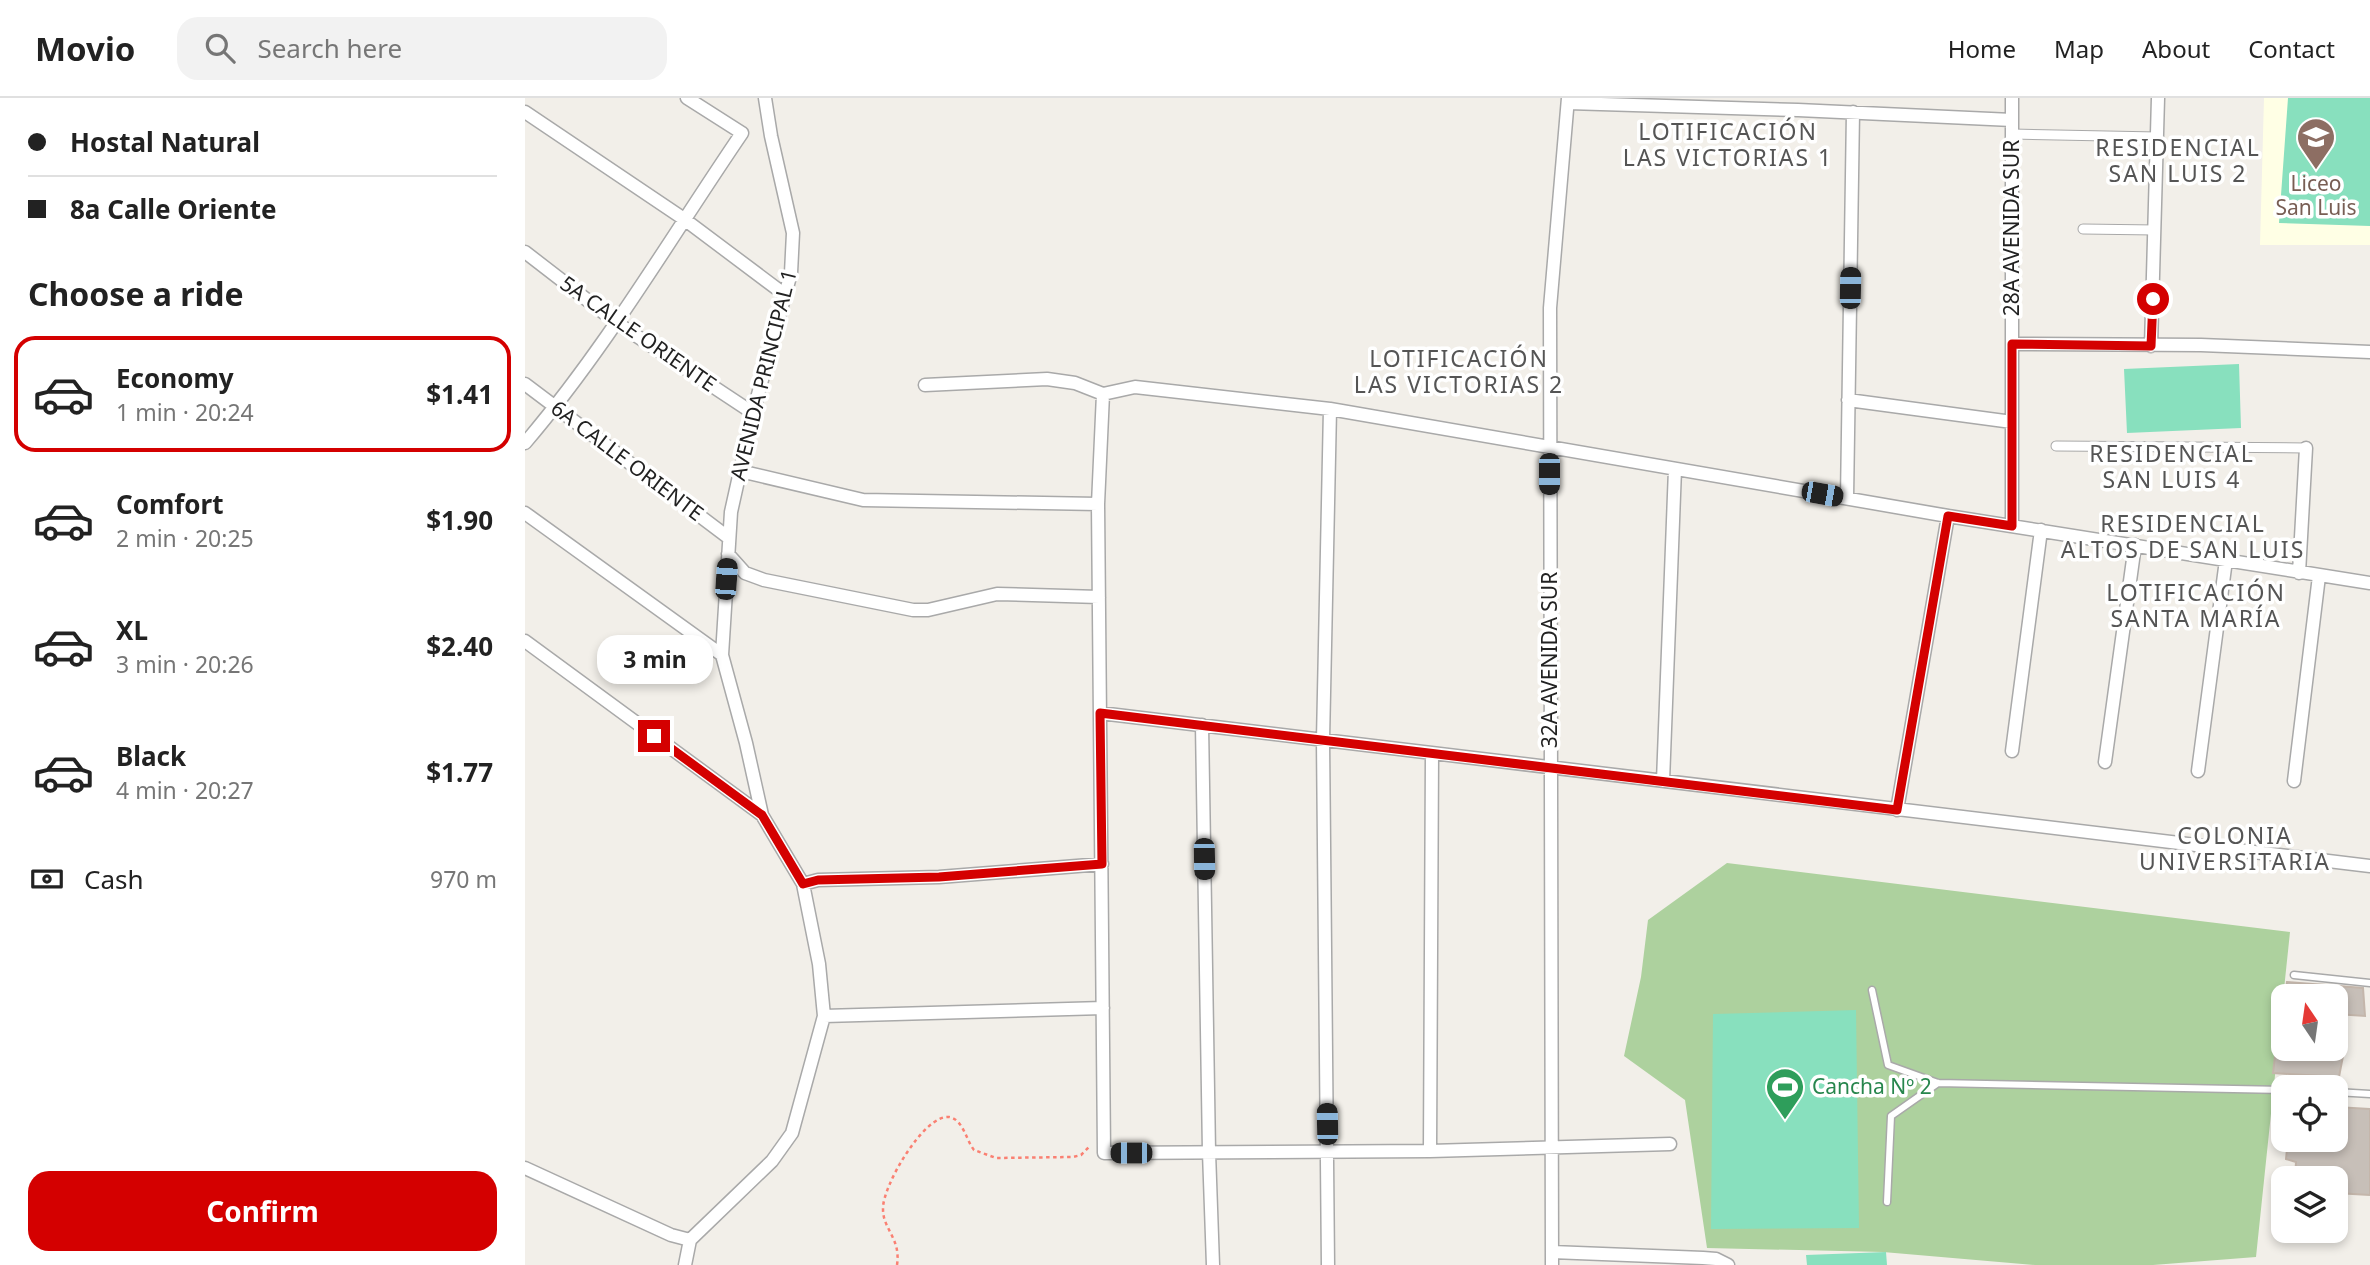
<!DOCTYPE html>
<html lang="en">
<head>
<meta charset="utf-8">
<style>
  :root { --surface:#fff; --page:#f2f2f2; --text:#222; --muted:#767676; --line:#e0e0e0; --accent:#d40000 }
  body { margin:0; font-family:"Noto Sans",sans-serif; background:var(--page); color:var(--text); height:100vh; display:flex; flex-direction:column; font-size:26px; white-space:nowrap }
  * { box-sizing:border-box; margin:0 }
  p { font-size:23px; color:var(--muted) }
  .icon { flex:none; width:38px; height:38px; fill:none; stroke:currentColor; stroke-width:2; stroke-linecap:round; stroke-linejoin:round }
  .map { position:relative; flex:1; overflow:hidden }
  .sheet { display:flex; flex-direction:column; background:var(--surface); width:525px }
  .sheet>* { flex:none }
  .top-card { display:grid; align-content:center; height:154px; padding:0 28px; background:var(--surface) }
  .needle { width:46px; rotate:347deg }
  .tools { position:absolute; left:1746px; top:886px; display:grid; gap:14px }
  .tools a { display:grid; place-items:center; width:77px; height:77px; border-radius:14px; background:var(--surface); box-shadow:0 4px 10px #0003; font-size:35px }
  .end { position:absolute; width:32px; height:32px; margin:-16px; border:9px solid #d40000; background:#fff; box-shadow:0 0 0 4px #fff }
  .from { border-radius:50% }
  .bubble { position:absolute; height:49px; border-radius:21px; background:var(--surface); box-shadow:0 4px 10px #0003; font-size:23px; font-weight:700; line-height:49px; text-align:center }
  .car { position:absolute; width:21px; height:42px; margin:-21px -10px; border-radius:9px; box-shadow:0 0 5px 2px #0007; background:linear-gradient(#222 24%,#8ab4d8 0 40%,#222 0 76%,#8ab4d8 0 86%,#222 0) }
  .top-card b { display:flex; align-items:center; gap:24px; height:66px; font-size:26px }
  .top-card b+b { border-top:2px solid var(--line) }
  .top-card i { width:18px; height:18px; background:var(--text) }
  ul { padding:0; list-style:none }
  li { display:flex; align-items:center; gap:21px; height:116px; margin:0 14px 10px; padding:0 14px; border:4px solid transparent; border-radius:21px }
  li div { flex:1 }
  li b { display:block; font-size:26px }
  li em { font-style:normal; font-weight:700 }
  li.active { border-color:var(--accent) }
  li>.icon { width:63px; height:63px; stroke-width:1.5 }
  h2 { padding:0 28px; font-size:32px; line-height:84px }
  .pay { display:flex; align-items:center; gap:18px; height:77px; padding:0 28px; font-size:26px }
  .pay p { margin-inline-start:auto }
  .primary-button { display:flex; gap:14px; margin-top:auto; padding:14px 28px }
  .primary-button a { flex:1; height:80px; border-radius:21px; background:var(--accent); color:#fff; font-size:28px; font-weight:700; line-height:80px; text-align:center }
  header { display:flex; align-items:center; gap:42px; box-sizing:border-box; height:98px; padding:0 35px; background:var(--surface); border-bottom:2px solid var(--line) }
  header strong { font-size:33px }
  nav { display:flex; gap:38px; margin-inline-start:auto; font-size:24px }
  .search { width:490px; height:63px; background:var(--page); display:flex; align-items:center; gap:18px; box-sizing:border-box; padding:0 24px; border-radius:21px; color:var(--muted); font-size:26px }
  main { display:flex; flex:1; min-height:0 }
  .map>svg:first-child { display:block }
</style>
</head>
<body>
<header>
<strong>Movio</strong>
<div class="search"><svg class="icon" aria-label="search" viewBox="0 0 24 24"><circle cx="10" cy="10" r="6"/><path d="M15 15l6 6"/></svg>Search here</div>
<nav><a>Home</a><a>Map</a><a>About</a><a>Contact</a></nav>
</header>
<main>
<section class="sheet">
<div class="top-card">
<b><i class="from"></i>Hostal Natural</b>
<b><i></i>8a Calle Oriente</b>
</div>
<h2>Choose a ride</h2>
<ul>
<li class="active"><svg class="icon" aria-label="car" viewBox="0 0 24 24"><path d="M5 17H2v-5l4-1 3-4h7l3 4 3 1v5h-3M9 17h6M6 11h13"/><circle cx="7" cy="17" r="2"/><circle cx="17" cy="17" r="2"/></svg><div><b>Economy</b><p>1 min · 20:24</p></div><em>$1.41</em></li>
<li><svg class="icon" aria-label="car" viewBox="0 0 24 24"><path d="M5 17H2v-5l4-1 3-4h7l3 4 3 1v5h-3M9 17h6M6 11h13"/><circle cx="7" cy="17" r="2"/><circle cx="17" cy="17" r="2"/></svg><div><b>Comfort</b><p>2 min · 20:25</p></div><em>$1.90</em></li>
<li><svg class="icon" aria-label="car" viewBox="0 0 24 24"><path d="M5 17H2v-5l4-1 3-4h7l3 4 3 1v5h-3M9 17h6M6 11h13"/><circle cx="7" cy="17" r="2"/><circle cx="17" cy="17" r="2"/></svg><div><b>XL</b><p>3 min · 20:26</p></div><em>$2.40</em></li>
<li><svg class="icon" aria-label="car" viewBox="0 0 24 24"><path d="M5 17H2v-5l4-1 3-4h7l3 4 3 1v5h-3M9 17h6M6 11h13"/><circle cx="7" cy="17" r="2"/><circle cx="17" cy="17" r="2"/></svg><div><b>Black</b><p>4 min · 20:27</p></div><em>$1.77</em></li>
</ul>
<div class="pay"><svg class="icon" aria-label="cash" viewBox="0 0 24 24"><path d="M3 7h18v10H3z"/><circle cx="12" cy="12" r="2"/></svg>Cash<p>970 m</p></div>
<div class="primary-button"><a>Confirm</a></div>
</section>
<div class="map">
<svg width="1845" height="1167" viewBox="0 0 1845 1167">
  <rect width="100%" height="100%" fill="#f2efe9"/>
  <path fill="#ffffe5" d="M1739 0H1845V147H1735Z"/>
  <path fill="#add19e" d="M1202 765 1765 834 1731 1159 1628 1167H1510L1358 1154 1182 1150 1160 1002 1099 958 1116 879 1123 822Z"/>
  <path fill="#88e0be" d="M1763 0H1845V128L1754 125Z
    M1714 266 1716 330 1602 335 1599 271Z
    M1331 912 1334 1130 1186 1131 1188 916Z
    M1361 1154 1362 1167H1282L1281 1157Z"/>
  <path fill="#c7bfb8" stroke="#c4b6ab" stroke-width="2" d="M1762 884 1838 890 1840 918 1811 916V898H1760Z
    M1751 950 1819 953 1814 979 1748 975Z
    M1811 1009 1845 1011V1097L1811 1095V1080H1770L1771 1064 1761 1061 1763 1041H1811Z"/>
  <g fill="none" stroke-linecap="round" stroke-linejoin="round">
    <defs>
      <path id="service" d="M1769 877 1845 885
        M1347 892 1363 967 1413 985 1759 992
        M1811 994 1845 996
        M1362 1104 1366 1018 1413 985"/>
      <path id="pedestrian" d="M1487 36 1632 39
        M1558 131 1630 132
        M1531 348 1781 350"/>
      <path id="minor" d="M1043 5 1273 12 1487 22
        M0 14 159 121 259 196
        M0 154 92 225 228 315
        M1487 246 1676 247 1845 254
        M1626 248 1633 0
        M0 286 204 440
        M400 287 522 281 550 285 578 296 610 289 805 311 1423 418 1845 485
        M578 296 573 406 579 1055 905 1053 1145 1046
        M1323 302 1487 324
        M0 345C82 249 146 139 217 35L162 0
        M215 373 338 402 573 406
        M1322 400 1328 14
        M0 415 197 557
        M1487 428V0
        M203 456 220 475 239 482 388 512H403L472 496 574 499
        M1774 475 1781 350
        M0 543 237 717
        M575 615 1845 768
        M677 627 684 1054 688 1167
        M1487 653 1516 432
        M1580 664 1610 447
        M1673 673 1701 462
        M1138 683 1150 371
        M1769 683 1794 478
        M1372 712 1423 418
        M278 786 293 782 414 779 577 766
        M299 918 578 910
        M905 1053 907 655
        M0 1070 146 1137 165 1142
        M1027 1154 1178 1160 1191 1161 1203 1167
        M160 1167 165 1142 247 1063 267 1035 299 918 294 866 278 786 237 717 221 645 197 557 206 414 228 315 266 175 268 135 246 38 240 0
        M803 1167 798 642 805 311
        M1027 1167 1025 210 1043 0"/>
    </defs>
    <use href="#service" stroke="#a9a9a9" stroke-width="9"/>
    <use href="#pedestrian" stroke="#a9a9a9" stroke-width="11"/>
    <use href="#minor" stroke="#a9a9a9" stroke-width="15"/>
    <path stroke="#fa8072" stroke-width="2.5" stroke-dasharray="3.5 3.5" stroke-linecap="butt" d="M372 1167C376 1140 358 1132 358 1111 357 1089 399 1016 424 1019 438 1021 441 1042 449 1052L471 1060 548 1059 556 1057 565 1048"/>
    <use href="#service" stroke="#fff" stroke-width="6"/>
    <use href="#pedestrian" stroke="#fff" stroke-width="9"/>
    <use href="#minor" stroke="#fff" stroke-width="12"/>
  </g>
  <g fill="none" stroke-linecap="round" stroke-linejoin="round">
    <path stroke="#d40000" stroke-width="9" d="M129 638 237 717 278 786 293 782 414 779 577 766 575 615 1372 712 1423 418 1487 428V246L1626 248 1628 201"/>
  </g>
  <defs>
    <symbol id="school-pin" viewBox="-11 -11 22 30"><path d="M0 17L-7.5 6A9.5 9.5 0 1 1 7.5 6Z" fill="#8d6e63" stroke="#fff"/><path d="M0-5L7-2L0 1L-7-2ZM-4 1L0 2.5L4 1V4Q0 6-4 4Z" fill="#fff"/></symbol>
    <symbol id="stadium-pin" viewBox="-11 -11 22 30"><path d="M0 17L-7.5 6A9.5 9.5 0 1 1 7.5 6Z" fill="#2e9e5b" stroke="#fff"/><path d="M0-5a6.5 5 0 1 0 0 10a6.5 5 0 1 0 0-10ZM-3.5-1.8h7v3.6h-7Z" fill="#fff"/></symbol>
  </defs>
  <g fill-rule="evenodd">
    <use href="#school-pin" x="1769" y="17" width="44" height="60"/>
    <use href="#stadium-pin" x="1238" y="967" width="44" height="60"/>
  </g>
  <g text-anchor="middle" stroke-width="7" stroke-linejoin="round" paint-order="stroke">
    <g font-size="21" fill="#785e54" stroke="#fff">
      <text x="1791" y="93">Liceo<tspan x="1791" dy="24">San Luis</tspan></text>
    </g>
    <g font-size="21" fill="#222" stroke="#fff">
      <text transform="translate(1487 130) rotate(-90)" y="7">28A AVENIDA SUR</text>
      <text transform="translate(113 236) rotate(35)" y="7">5A CALLE ORIENTE</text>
      <text transform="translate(239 277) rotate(-76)" y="7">AVENIDA PRINCIPAL 1</text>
      <text transform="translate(102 363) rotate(37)" y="7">6A CALLE ORIENTE</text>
      <text transform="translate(1025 562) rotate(-90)" y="7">32A AVENIDA SUR</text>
    </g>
    <g font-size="21" fill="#27864d" stroke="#fff" text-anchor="start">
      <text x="1287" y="996">Cancha Nº 2</text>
    </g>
    <g font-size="23" letter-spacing="2" fill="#555" stroke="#fff">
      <text x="1203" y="42">LOTIFICACIÓN<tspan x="1203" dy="26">LAS VICTORIAS 1</tspan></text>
      <text x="1653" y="58">RESIDENCIAL<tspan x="1653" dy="26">SAN LUIS 2</tspan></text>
      <text x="934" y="269">LOTIFICACIÓN<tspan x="934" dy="26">LAS VICTORIAS 2</tspan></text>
      <text x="1647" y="364">RESIDENCIAL<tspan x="1647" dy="26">SAN LUIS 4</tspan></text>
      <text x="1658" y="434">RESIDENCIAL<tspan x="1658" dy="26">ALTOS DE SAN LUIS</tspan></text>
      <text x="1671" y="503">LOTIFICACIÓN<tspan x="1671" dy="26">SANTA MARÍA</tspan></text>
      <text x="1710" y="746">COLONIA<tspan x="1710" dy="26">UNIVERSITARIA</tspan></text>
    </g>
  </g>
</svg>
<div class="tools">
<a><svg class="needle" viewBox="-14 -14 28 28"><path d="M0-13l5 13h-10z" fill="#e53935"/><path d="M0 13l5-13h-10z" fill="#767676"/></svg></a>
<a><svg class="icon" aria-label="locate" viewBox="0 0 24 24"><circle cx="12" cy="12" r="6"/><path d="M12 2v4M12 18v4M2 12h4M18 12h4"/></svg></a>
<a><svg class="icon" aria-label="layers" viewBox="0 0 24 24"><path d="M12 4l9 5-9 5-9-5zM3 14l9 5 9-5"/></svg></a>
</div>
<i class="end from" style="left:1628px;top:201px"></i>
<i class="end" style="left:129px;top:638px"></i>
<div class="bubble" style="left:72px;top:537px;width:116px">3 min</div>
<i class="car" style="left:1325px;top:190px;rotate:1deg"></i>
<i class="car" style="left:1024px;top:376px;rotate:180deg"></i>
<i class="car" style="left:1297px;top:396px;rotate:100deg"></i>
<i class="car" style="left:201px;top:481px;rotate:4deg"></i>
<i class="car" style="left:679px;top:761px;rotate:179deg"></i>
<i class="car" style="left:802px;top:1026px;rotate:359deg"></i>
<i class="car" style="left:606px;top:1055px;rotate:270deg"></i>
</div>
</main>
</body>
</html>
